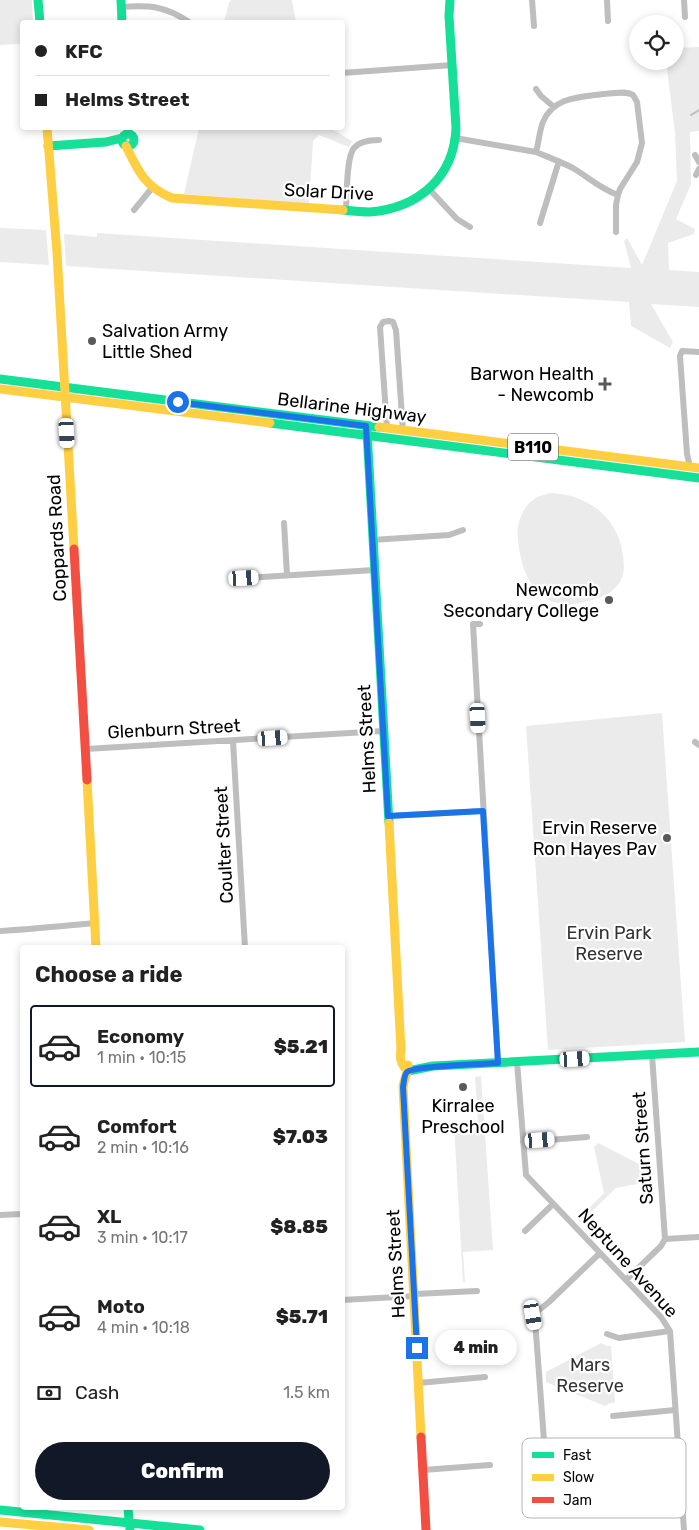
<!DOCTYPE html>
<html lang="en">
<head>
<meta charset="utf-8">
<style>
  :root { --surface:#fff; --page:#f2f2f2; --text:#222; --muted:#767676; --line:#e0e0e0; --accent:#111827 }
  body { margin:0; font-family:Rubik,sans-serif; background:var(--page); color:var(--text); height:100vh; display:flex; flex-direction:column; font-size:19px; white-space:nowrap }
  * { box-sizing:border-box; margin:0 }
  p { font-size:16px; color:var(--muted) }
  .icon { flex:none; width:28px; height:28px; fill:none; stroke:currentColor; stroke-width:2; stroke-linecap:round; stroke-linejoin:round }
  .map { position:relative; flex:1; overflow:hidden }
  .side { position:absolute; left:20px; top:945px; width:325px; height:565px; display:flex; flex-direction:column; background:var(--surface); border-radius:5px; box-shadow:0 2px 8px #0003 }
  .side>* { flex:none }
  .hud { position:absolute; left:20px; top:20px; width:325px; height:110px; border-radius:5px; box-shadow:0 2px 8px #0003; display:grid; align-content:center; height:110px; padding:0 15px; background:var(--surface) }
  .tools { position:absolute; left:629px; top:15px; display:grid; gap:10px }
  .tools a { display:grid; place-items:center; width:55px; height:55px; border-radius:50%; background:var(--surface); box-shadow:0 2px 8px #0003; font-size:25px }
  .end { position:absolute; width:22px; height:22px; margin:-11px; border:6px solid #1a73e8; background:#fff; box-shadow:0 0 0 2px #fff }
  .from { border-radius:50% }
  .bubble { position:absolute; height:35px; border-radius:18px; background:var(--surface); box-shadow:0 2px 8px #0003; font-size:16px; font-weight:800; line-height:35px; text-align:center }
  .car { position:absolute; width:15px; height:30px; margin:-15px -8px; border-radius:6px; box-shadow:0 0 4px 1px #0007; background:linear-gradient(#fff 24%,#345 0 40%,#fff 0 76%,#345 0 86%,#fff 0) }
  .hud b { display:flex; align-items:center; gap:18px; height:48px; font-size:19px }
  .hud b+b { border-top:1px solid var(--line) }
  .hud i { width:12px; height:12px; background:var(--text) }
  ul { padding:0; list-style:none }
  li { display:flex; align-items:center; gap:15px; height:82px; margin:0 10px 8px; padding:0 5px; border:2px solid transparent; border-radius:5px }
  li div { flex:1 }
  li b { display:block; font-size:19px }
  li em { font-style:normal; font-weight:800 }
  li.on { border-color:var(--accent) }
  li>.icon { width:45px; height:45px; stroke-width:1.5 }
  h2 { padding:0 15px; font-size:22px; line-height:60px }
  .pay { display:flex; align-items:center; gap:12px; height:55px; padding:0 15px; font-size:19px }
  .pay p { margin-inline-start:auto }
  .action { display:flex; gap:10px; margin-top:auto; padding:10px 15px }
  .action a { flex:1; height:58px; border-radius:30px; background:var(--accent); color:#fff; font-size:20px; font-weight:800; line-height:58px; text-align:center }
  .map>svg:first-child { display:block }
</style>
</head>
<body>
<div class="map">
<svg width="699" height="1530" viewBox="0 0 699 1530">
  <rect width="100%" height="100%" fill="#fff"/>
  <path fill="#ebebeb" d="M0 0H32L33 22H22V44L0 45Z
    M231 0H292L296 22H224L229 3Z
    M699 47V131L690 132 691 184 676 219 695 229 694 234 668 243 669 270 699 272V307L651 304 673 342 670 348 631 326 629 302 66 266 64 234 97 237V233L631 268 624 241 627 238 642 265 677 181 675 133 666 61H675V48Z
    M199 128H330L352 141 349 147 319 135 313 141 309 204 184 194Z
    M0 228 46 230 49 265 0 262Z
    M550 493C588 494 619 518 623 556 624 566 625 573 620 582 614 592 603 597 592 600 580 604 564 607 551 601 540 596 531 586 526 574 521 564 516 536 518 526 520 517 525 505 533 500 537 496 545 495 550 493Z
    M662 713 685 1042 548 1050 526 726Z
    M481 1076 493 1250 463 1252 465 1282H463L454 1123 478 1121 475 1077Z
    M598 1143 653 1171V1181L616 1188 581 1222 578 1219 604 1193 594 1147Z
    M601 1343 607 1346H611L615 1403H610L605 1406 546 1382V1372Z"/>
  <g fill="none" stroke-linecap="round" stroke-linejoin="round">
    <path stroke="#bebebe" stroke-width="2" d="M691 115 699 110"/>
    <path stroke="#bebebe" stroke-width="6" d="M532 0 534 26
      M607 0 608 21
      M684 0 685 17
      M121 7C150 5 165 6 189 22
      M342 73 452 65
      M536 89 541 96 554 107
      M455 138 536 152C548 157 561 162 573 168 588 177 601 189 618 195
      M536 152C539 142 539 132 543 122 553 97 580 97 603 94 612 94 625 90 633 95L637 102 642 143 637 162 620 189 618 195 616 205V232
      M695 155 699 162
      M696 175 699 169
      M429 189 457 219 470 227
      M134 210 152 188
      M346 210C347 197 346 157 354 148 360 141 370 140 379 140
      M540 223 559 161
      M387 429 380 327 383 322 389 321 393 322 396 330 403 431
      M690 467 687 454 680 356 682 351 699 352
      M284 523 287 575
      M372 540 449 535 463 530
      M244 578 374 570
      M480 624H473L498 1063
      M233 741 245 948
      M695 742 699 745
      M86 749 383 731
      M388 816 483 811
      M0 931C32 929 63 926 95 923
      M652 1055 665 1239
      M517 1062 526 1175 661 1317 670 1331 684 1530
      M523 1142 587 1137
      M0 1215 22 1214
      M525 1231 553 1204
      M600 1253 549 1302 533 1315 536 1333 547 1481 636 1490 681 1487
      M627 1279 661 1246 665 1239 699 1237
      M415 1294 477 1291
      M342 1300 415 1296
      M607 1334 619 1338 670 1331
      M418 1383 485 1377
      M613 1416 675 1410
      M423 1470 490 1465"/>
    <path stroke="#16e098" stroke-width="9" d="M38 0 40 22
      M121 0 122 22
      M122 140a6 6 0 1 1 12 0a6 6 0 1 1-12 0Z
      M48 146 106 142 122 138
      M343 210C352 211 361 212 370 212 419 208 454 177 456 128L449 16 450 0
      M0 379 379 427
      M270 423 699 478
      M367 431 389 823
      M408 1071 433 1066 699 1052
      M128 1508 130 1530
      M0 1510 200 1530"/>
    <path stroke="#ffcf43" stroke-width="9" d="M47 128 57 253 74 549
      M126 146C138 171 145 187 172 198L343 210
      M0 389 270 423
      M379 427 699 468
      M87 780 96 948
      M389 823 401 1050C399 1059 401 1065 408 1071
      M408 1065C408 1073 404 1079 403 1087L421 1437
      M0 1522 89 1530"/>
    <path stroke="#f24e42" stroke-width="9" d="M74 549 87 780
      M421 1437 426 1530"/>
  </g>
  <g fill="none" stroke-linecap="round" stroke-linejoin="round">
    <path stroke="#1a73e8" stroke-width="6" d="M178 402 366 426 388 816 483 811 498 1063C484 1064 413 1066 407 1072 404 1075 404 1082 403 1087L417 1348"/>
  </g>
  <g fill="#595959" stroke="#fff" stroke-width="2">
    <circle cx="92" cy="341" r="5"/>
    <path d="M602.5 376.5h5v5h5v5h-5v5h-5v-5h-5v-5h5z"/>
    <circle cx="609" cy="600" r="5"/>
    <circle cx="667" cy="838" r="5"/>
    <circle cx="463" cy="1087" r="5"/>
  </g>
  <g text-anchor="middle" stroke-width="4.5" stroke-linejoin="round" paint-order="stroke">
    <rect fill="#fff" stroke="#4c4c4c" stroke-width="1" x="508" y="433.5" width="50" height="27" rx="4"/>
    <g font-size="16" font-weight="bold" fill="#000">
      <text x="533" y="453">B110</text>
    </g>
    <g font-size="18" fill="#000" stroke="#fff">
      <text transform="translate(329 192) rotate(3)" y="6">Solar Drive</text>
      <text transform="translate(352 408) rotate(7)" y="6">Bellarine Highway</text>
      <text transform="translate(57 538) rotate(-93)" y="6">Coppards Road</text>
      <text transform="translate(174 729) rotate(-3)" y="6">Glenburn Street</text>
      <text transform="translate(367 739) rotate(-93)" y="6">Helms Street</text>
      <text transform="translate(224 845) rotate(-93)" y="6">Coulter Street</text>
      <text transform="translate(643 1148) rotate(-94)" y="6">Saturn Street</text>
      <text transform="translate(628 1263) rotate(48)" y="6">Neptune Avenue</text>
      <text transform="translate(396 1264) rotate(-93)" y="6">Helms Street</text>
    </g>
    <g font-size="18" fill="#000" stroke="#fff" text-anchor="end">
      <text x="102" y="337" text-anchor="start">Salvation Army<tspan x="102" dy="21">Little Shed</tspan></text>
      <text x="594" y="380">Barwon Health<tspan x="594" dy="21">- Newcomb</tspan></text>
      <text x="599" y="596">Newcomb<tspan x="599" dy="21">Secondary College</tspan></text>
      <text x="657" y="834">Ervin Reserve<tspan x="657" dy="21">Ron Hayes Pav</tspan></text>
      <text x="463" y="1112" text-anchor="middle">Kirralee<tspan x="463" dy="21">Preschool</tspan></text>
    </g>
    <g font-size="18" fill="#323232" stroke="#fff">
      <text x="609" y="939">Ervin Park<tspan x="609" dy="21">Reserve</tspan></text>
      <text x="590" y="1371">Mars<tspan x="590" dy="21">Reserve</tspan></text>
    </g>
  </g>
  <rect x="522" y="1438" width="164" height="80" rx="8" fill="#fff" stroke="#b2b2b2" stroke-width="1"/>
  <rect x="532" y="1452" width="22" height="6" fill="#16e098"/>
  <rect x="532" y="1474" width="22" height="7" fill="#ffcf43"/>
  <rect x="532" y="1497" width="22" height="6" fill="#f24e42"/>
  <g font-size="14" fill="#000">
    <text x="563" y="1460">Fast</text>
    <text x="563" y="1482">Slow</text>
    <text x="563" y="1505">Jam</text>
  </g>
</svg>
<div class="tools">
<a><svg class="icon" aria-label="locate" viewBox="0 0 24 24"><circle cx="12" cy="12" r="6"/><path d="M12 2v4M12 18v4M2 12h4M18 12h4"/></svg></a>
</div>
<i class="end from" style="left:178px;top:402px"></i>
<i class="end" style="left:417px;top:1348px"></i>
<div class="bubble" style="left:435px;top:1330px;width:82px">4 min</div>
<i class="car" style="left:67px;top:433px;rotate:177deg"></i>
<i class="car" style="left:244px;top:578px;rotate:87deg"></i>
<i class="car" style="left:478px;top:718px;rotate:177deg"></i>
<i class="car" style="left:273px;top:738px;rotate:86deg"></i>
<i class="car" style="left:575px;top:1059px;rotate:87deg"></i>
<i class="car" style="left:540px;top:1140px;rotate:86deg"></i>
<i class="car" style="left:533px;top:1315px;rotate:170deg"></i>
<div class="hud">
<b><i class="from"></i>KFC</b>
<b><i></i>Helms Street</b>
</div>
<section class="side">
<h2>Choose a ride</h2>
<ul>
<li class="on"><svg class="icon" aria-label="car" viewBox="0 0 24 24"><path d="M5 17H2v-5l4-1 3-4h7l3 4 3 1v5h-3M9 17h6M6 11h13"/><circle cx="7" cy="17" r="2"/><circle cx="17" cy="17" r="2"/></svg><div><b>Economy</b><p>1 min · 10:15</p></div><em>$5.21</em></li>
<li><svg class="icon" aria-label="car" viewBox="0 0 24 24"><path d="M5 17H2v-5l4-1 3-4h7l3 4 3 1v5h-3M9 17h6M6 11h13"/><circle cx="7" cy="17" r="2"/><circle cx="17" cy="17" r="2"/></svg><div><b>Comfort</b><p>2 min · 10:16</p></div><em>$7.03</em></li>
<li><svg class="icon" aria-label="car" viewBox="0 0 24 24"><path d="M5 17H2v-5l4-1 3-4h7l3 4 3 1v5h-3M9 17h6M6 11h13"/><circle cx="7" cy="17" r="2"/><circle cx="17" cy="17" r="2"/></svg><div><b>XL</b><p>3 min · 10:17</p></div><em>$8.85</em></li>
<li><svg class="icon" aria-label="car" viewBox="0 0 24 24"><path d="M5 17H2v-5l4-1 3-4h7l3 4 3 1v5h-3M9 17h6M6 11h13"/><circle cx="7" cy="17" r="2"/><circle cx="17" cy="17" r="2"/></svg><div><b>Moto</b><p>4 min · 10:18</p></div><em>$5.71</em></li>
</ul>
<div class="pay"><svg class="icon" aria-label="cash" viewBox="0 0 24 24"><path d="M3 7h18v10H3z"/><circle cx="12" cy="12" r="2"/></svg>Cash<p>1.5 km</p></div>
<div class="action"><a>Confirm</a></div>
</section>
</div>
</body>
</html>
